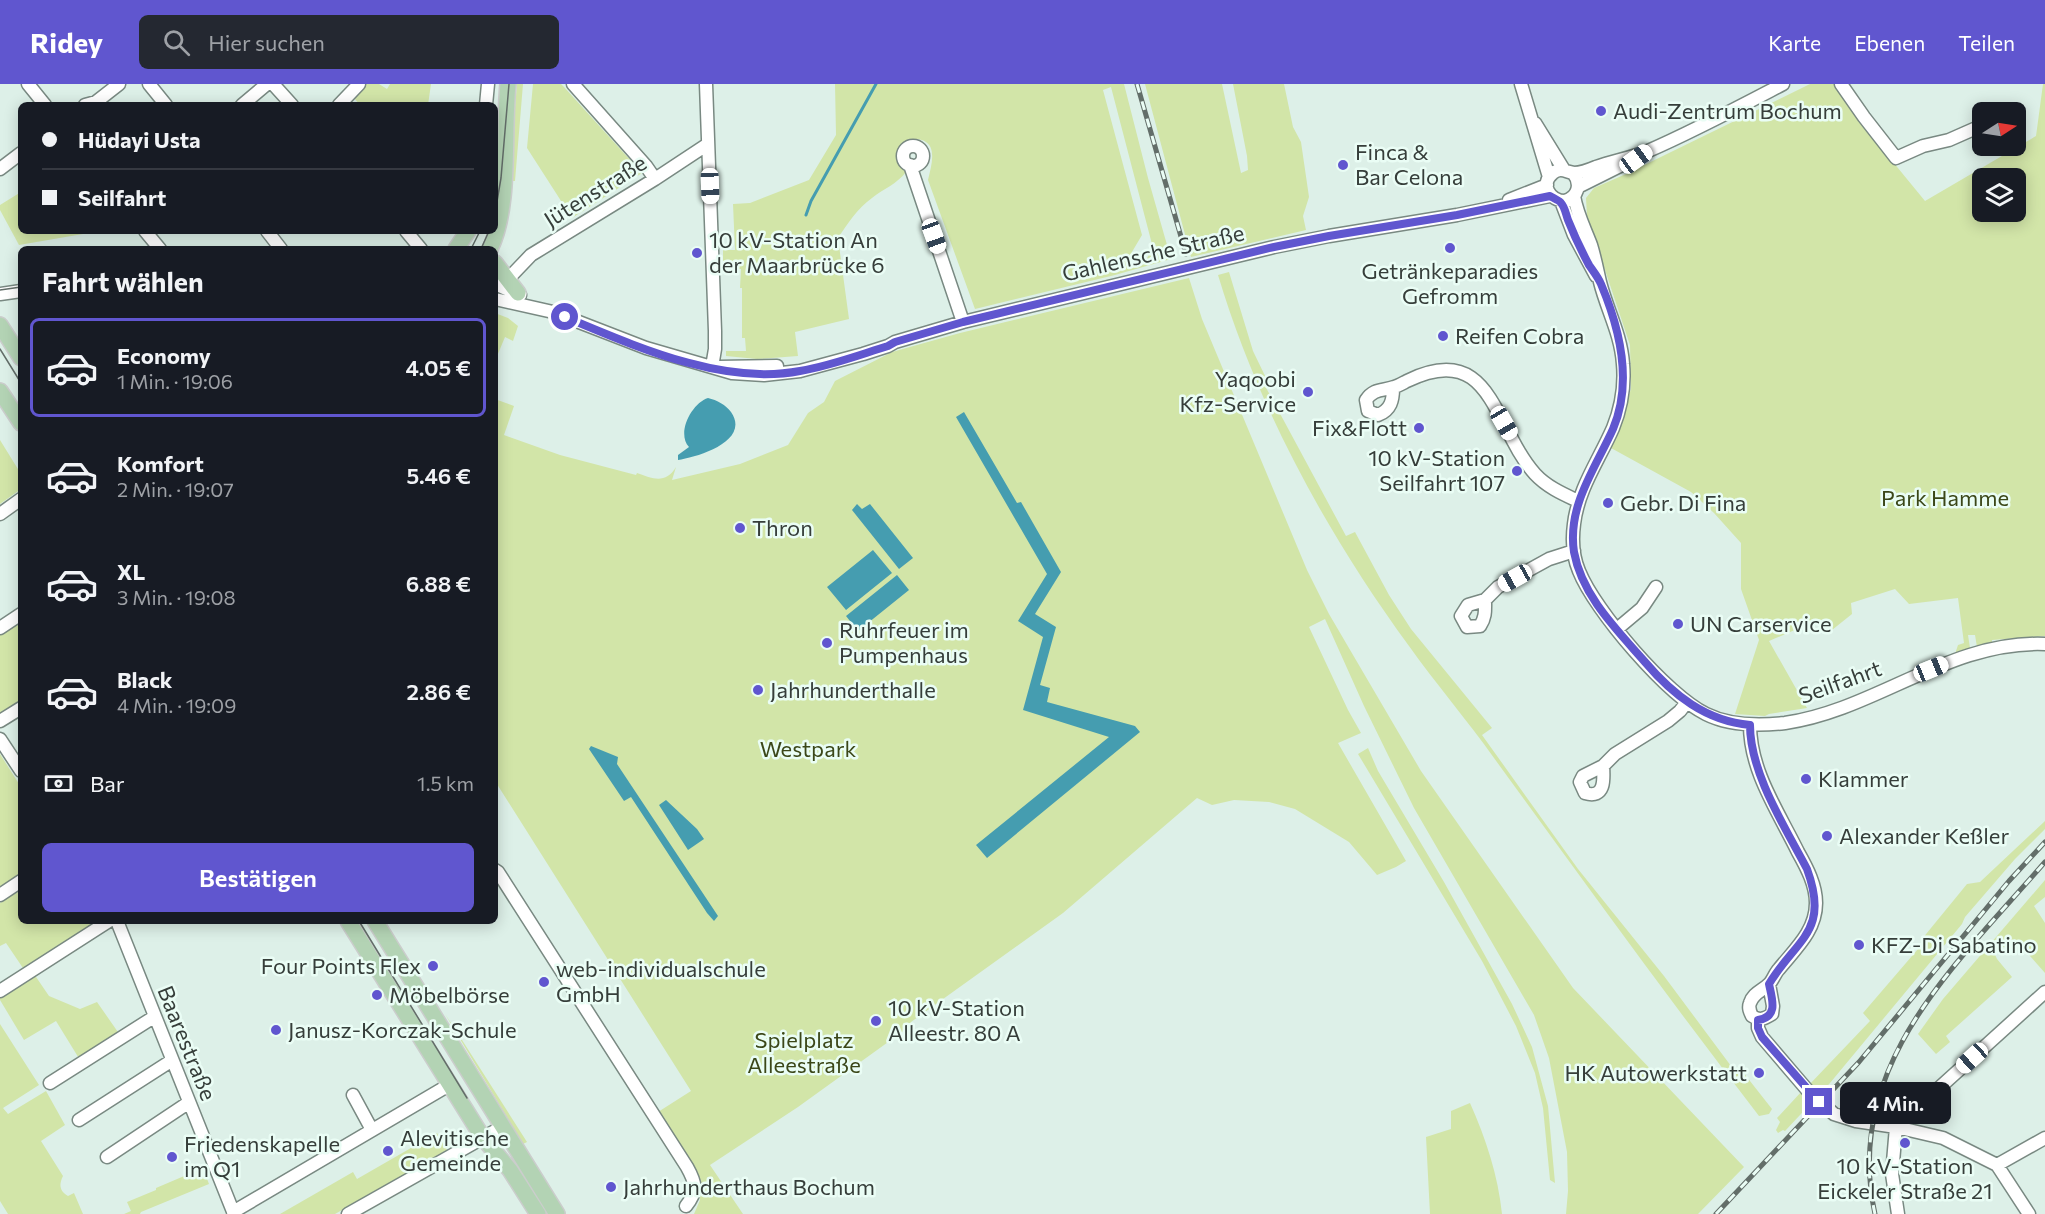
<!DOCTYPE html>
<html lang="de">
<head>
<meta charset="utf-8">
<style>
  :root { --surface:#171b24; --page:#242831; --text:#f1f3f6; --muted:#9ea1a6; --line:#363941; --accent:#6056cf }
  body { margin:0; font-family:Commissioner,sans-serif; background:var(--page); color:var(--text); height:100vh; display:flex; flex-direction:column; font-size:22px; white-space:nowrap }
  * { box-sizing:border-box; margin:0 }
  p { font-size:20px; color:var(--muted) }
  .icon { flex:none; width:33px; height:33px; fill:none; stroke:currentColor; stroke-width:2; stroke-linecap:round; stroke-linejoin:round }
  .map { position:relative; flex:1; overflow:hidden }
  .panel { position:absolute; left:18px; top:162px; width:480px; height:678px; display:flex; flex-direction:column; background:var(--surface); border-radius:9px; box-shadow:0 3px 15px #0003 }
  .panel>* { flex:none }
  .guide { position:absolute; left:18px; top:18px; width:480px; height:132px; border-radius:9px; box-shadow:0 3px 15px #0003; display:grid; align-content:center; height:132px; padding:0 24px; background:var(--surface) }
  .needle { width:39px; rotate:78deg }
  .controls { position:absolute; left:1972px; top:18px; display:grid; gap:12px }
  .controls a { display:grid; place-items:center; width:54px; height:54px; border-radius:9px; background:var(--surface); box-shadow:0 3px 15px #0003; font-size:30px }
  .end { position:absolute; width:27px; height:27px; margin:-14px; border:8px solid #6056cf; background:#fff; box-shadow:0 0 0 3px #fff }
  .from { border-radius:50% }
  .bubble { position:absolute; height:42px; border-radius:9px; background:var(--surface); box-shadow:0 3px 15px #0003; font-size:20px; font-weight:600; line-height:42px; text-align:center }
  .car { position:absolute; width:18px; height:36px; margin:-18px -9px; border-radius:8px; box-shadow:0 0 4px 2px #0007; background:linear-gradient(#fff 24%,#345 0 40%,#fff 0 76%,#345 0 86%,#fff 0) }
  .guide b { display:flex; align-items:center; gap:21px; height:57px; font-size:22px }
  .guide b+b { border-top:2px solid var(--line) }
  .guide i { width:15px; height:15px; background:var(--text) }
  ul { padding:0; list-style:none }
  li { display:flex; align-items:center; gap:18px; height:99px; margin:0 12px 9px; padding:0 12px; border:3px solid transparent; border-radius:9px }
  li div { flex:1 }
  li b { display:block; font-size:22px }
  li em { font-style:normal; font-weight:600 }
  li.active { border-color:var(--accent) }
  li>.icon { width:54px; height:54px; stroke-width:1.5 }
  h2 { padding:0 24px; font-size:27px; line-height:72px }
  .pay { display:flex; align-items:center; gap:15px; height:66px; padding:0 24px; font-size:22px }
  .pay p { margin-inline-start:auto }
  .action { display:flex; gap:12px; margin-top:auto; padding:12px 24px }
  .action a { flex:1; height:69px; border-radius:9px; background:var(--accent); color:#fff; font-size:24px; font-weight:600; line-height:69px; text-align:center }
  header { display:flex; align-items:center; gap:36px; box-sizing:border-box; height:84px; padding:0 30px; background:var(--accent); color:#fff }
  header strong { font-size:28px }
  nav { display:flex; gap:33px; margin-inline-start:auto; font-size:21px }
  .search { width:420px; height:54px; background:var(--page); display:flex; align-items:center; gap:15px; box-sizing:border-box; padding:0 21px; border-radius:9px; color:var(--muted); font-size:22px }
  .map>svg:first-child { display:block }
</style>
</head>
<body>
<header>
<strong>Ridey</strong>
<div class="search"><svg class="icon" aria-label="search" viewBox="0 0 24 24"><circle cx="10" cy="10" r="6"/><path d="M15 15l6 6"/></svg>Hier suchen</div>
<nav><a>Karte</a><a>Ebenen</a><a>Teilen</a></nav>
</header>
<div class="map">
<svg width="2045" height="1130" viewBox="0 0 2045 1130">
  <rect width="100%" height="100%" fill="#ddf0e8"/>
  <path fill="#d2e5a8" fill-rule="evenodd" d="M366 0H379L387 5 390 0H431L428 21H360L354 14Z
    M517 0H523L515 97H509Z
    M533 0H561L564 3 642 89 572 134 527 64Z
    M835 0H1124L1148 94 1171 175 1115 191 975 225 928 96C932 79 940 54 912 55 896 61 893 77 906 88 897 100 883 105 872 114 857 125 848 139 838 154L849 235 795 248 798 272 757 275 726 272V267H746L745 254H742V204H740L741 185H723V166H735L733 120 750 119 809 96 836 51ZM1111 3 1153 164 1143 181 1129 173 1142 151 1103 6Z
    M1145 0H1222L1241 89 1248 86 1247 72 1233 0H1284L1293 43 1301 58 1309 113 1303 132 1306 146 1191 173Z
    M1810 0H1836L1884 67 1925 117 2036 52 2043 0H2045V552L1992 556V559L1977 563 1975 551H1968L1970 564 1955 570 1958 561 1964 559 1958 514 1909 520 1895 505 1851 519 1852 530 1827 550 1818 536 1769 557 1807 624 1769 630 1765 632 1735 630 1759 556 1741 505V459L1714 429 1691 408 1611 364 1624 332 1631 304 1630 261 1587 132 1586 114 1594 104 1626 90ZM1983 94H2016V128H1983Z
    M21 108V147H80L83 150 19 161 0 126V121Z
    M1229 188 1253 267 1268 298 1264 300 1346 452 1355 448 1389 511 1411 545 1492 644 1482 651 1578 785 1664 892 1734 986 1739 983 1772 1025 1769 1030 1759 1032C1668 914 1581 794 1494 674 1467 636 1436 600 1409 562 1327 450 1258 324 1218 191Z
    M1189 194 1202 235 1307 486 1329 530 1421 687 1573 904 1744 1083 1698 1130H1566L1568 1107 1567 1068 1549 974 1534 931 1414 724 1364 622 1325 535 1309 543 1348 626 1361 649 1338 659 1406 777 1396 783 1377 791 1349 758 1295 725 1269 718 1234 716 1212 721 1197 714 1063 829 911 938 909 943 798 1023 710 1081 743 1130H694L700 1116 699 1103 658 1028 691 1007 495 697V315L514 322 504 351 560 371 636 391 637 389C653 395 666 400 676 383L672 396 740 380 788 361 808 329 824 318 835 297 892 268 960 249Z
    M495 229 508 234 518 242 513 257 505 253 495 277Z
    M0 356 21 390V405L0 420Z
    M21 533V619L0 633V547Z
    M1368 664 1378 687 1444 798 1512 920 1532 963 1548 1022 1555 1099 1550 1096 1543 1024 1535 989 1516 942 1482 877 1358 670Z
    M0 670 21 703V789L0 803Z
    M2045 737V745L2015 775 1965 833 1962 840 1830 999 1785 1047 1783 1046 1778 1049 1776 1046 1780 1038 1777 1034 1802 1007 1806 1011 1805 1013 1810 1017 1816 1010 1808 1002 1870 937 1863 929 1924 858 1922 855 1967 800 1980 798Z
    M2045 796V813L2034 822 2045 839V889L2015 855 1998 867 1991 862 1997 875 2012 893 1946 952 1950 958 1936 970 1918 950 1943 915Z
    M21 806V837H99L25 887 6 859 0 862V819Z
    M34 890 49 912 80 925 97 918 120 951 80 976 56 937 24 956 0 916V913Z
    M445 930 455 945 527 1058 523 1060Z
    M0 940 39 1001 3 1024 8 1030 46 1007 65 1041 41 1057 63 1092C59 1100 59 1107 68 1112L74 1109 83 1130H8L0 1117Z
    M1470 1019C1486 1055 1498 1091 1502 1130H1430L1426 1053 1451 1045V1027Z
    M437 1049 447 1066 335 1130H280L353 1088 357 1095Z
    M203 1084 209 1100 141 1128 140 1130H124L131 1127 127 1118 156 1106V1104Z"/>
  <path fill="#459db0" d="M708 314C717 316 726 321 731 328 751 357 698 373 678 376V371L689 363C676 349 692 319 708 314Z
    M964 328 1017 419 1021 418 1061 488 1035 530 1056 543 1040 601 1050 604 1047 618 1135 642 1140 648 987 774 976 761 1109 653 1023 626 1043 553 1018 537 1047 490 956 333Z
    M857 420 862 425 870 420 913 474 899 485 852 426Z
    M873 466 892 489 846 526 827 503Z
    M897 491 909 506 858 547 846 532Z
    M591 662 618 673 617 680 718 832 714 837 707 829 631 713 624 717 589 665Z
    M666 716 697 745 704 755 688 766 659 721Z"/>
  <g fill="none" stroke-linecap="round" stroke-linejoin="round">
    <path stroke="#459db0" stroke-width="3" d="M806 131 811 117 876 0"/>
    <defs>
      <path id="minor" d="M28 0 45 21
        M149 0 166 21
        M273 0 292 21
        M573 0 646 82 655 95
        M706 0 715 247V265L712 283
        M1521 0 1549 93
        M1841 0 1864 33 1896 74 1923 62 1949 56 1983 41
        M85 21 96 18 119 0
        M242 21 267 0
        M339 21 359 0
        M486 21 488 0
        M1535 39 1564 86
        M903 72a10 10 0 1 1 20 0a10 10 0 1 1-20 0Z
        M910 81 963 238
        M0 85 21 69
        M1573 89C1582 100 1578 113 1565 117 1550 117 1539 100 1553 89 1561 83 1566 88 1574 89 1581 89 1589 86 1596 83 1613 77 1631 74 1648 67 1694 47 1739 23 1783 0
        M1578 103 1620 82
        M1574 112C1577 130 1585 145 1591 161 1595 174 1597 185 1600 198 1607 226 1621 250 1623 280 1625 302 1621 324 1613 344 1599 376 1578 405 1574 440 1572 455 1573 473 1579 487 1595 527 1667 611 1706 630 1730 642 1758 642 1785 639 1876 626 1950 556 2045 560
        M1509 116 1547 101
        M1561 117 1574 151 1596 192
        M145 147 160 165
        M267 147 281 165
        M406 147 421 165
        M508 195 531 171 655 95 708 60
        M495 200 520 211
        M0 210 21 207
        M495 215 553 228 646 264 732 289 764 291 800 287 863 270 888 262 895 258 963 238 1274 163 1329 152 1457 131 1550 112
        M719 283 777 282
        M1393 304C1393 316 1391 326 1378 331L1368 327 1366 316C1374 304 1383 307 1394 303 1398 302 1403 299 1407 297 1492 255 1493 343 1535 390 1547 403 1563 410 1578 417
        M0 430 21 415
        M1485 516C1485 526 1486 533 1480 542L1467 543 1461 532 1468 521 1485 516 1498 503 1549 475 1574 467
        M0 544 21 530
        M1617 545 1642 524 1656 503
        M0 637 21 624
        M1750 641C1750 687 1778 727 1798 768 1807 784 1816 801 1816 819 1816 847 1795 865 1779 885 1775 889 1773 896 1769 900 1762 907 1753 909 1750 919 1748 924 1750 928 1752 932 1760 937 1764 935 1772 930L1773 922 1769 900
        M0 655 21 687
        M1603 682C1604 696 1605 715 1585 709L1580 698 1583 692 1603 682 1615 670 1668 637 1680 627 1687 618
        M495 786 498 788 687 1083C696 1099 698 1107 686 1122
        M0 811 21 797
        M117 837 234 1130
        M0 907 109 837
        M1758 936V944L1762 953 1809 1008 1834 1030 1856 1037 1896 1043 1943 1054 1997 1081 2029 1130
        M50 999 154 933
        M353 1011 372 1046
        M79 1036 171 977
        M1896 1043 2045 908
        M1896 1043 1892 1090 1898 1130
        M107 1073 188 1019
        M1997 1081 2045 1054
        M233 1128 449 1001
        M348 1130 502 1043"/>
      <path id="major" d="M456 165 468 147
        M490 165C511 122 503 49 508 0
        M495 179 518 209
        M0 241 21 274
        M0 307 21 339
        M348 837 483 1054 510 1086 538 1130
        M375 837 557 1130"/>
    </defs>
    <use href="#minor" stroke="#798982" stroke-width="15"/>
    <use href="#major" stroke="#cbcdcc" stroke-width="18"/>
    <use href="#minor" stroke="#fff" stroke-width="12"/>
    <use href="#major" stroke="#b3d3b4" stroke-width="15"/>
    <path stroke="#636e69" stroke-width="1.5" d="M495 129 501 94 509 0
      M471 165 480 147
      M481 165 489 147
      M0 206 21 203
      M0 265 21 299
      M359 837 467 1014"/>
    <defs>
      <path id="rail" d="M1137 0 1186 170
        M1716 1130 1859 978 2009 797 2045 758
        M1875 1130C1842 981 1957 880 2045 778"/>
    </defs>
    <use href="#rail" stroke="#636e69" stroke-width="5"/>
    <use href="#rail" stroke="#eafdf5" stroke-width="3" stroke-dasharray="9" stroke-linecap="butt"/>
  </g>
  <g fill="none" stroke-linecap="round" stroke-linejoin="round">
    <path stroke="#6056cf" stroke-width="8" d="M565 233C635 262 723 302 800 287 830 282 859 271 888 262L895 258 963 238 1274 163 1329 152 1457 131 1550 112C1553 114 1560 117 1561 119 1565 123 1566 131 1568 136 1574 151 1581 166 1589 181 1593 187 1598 193 1601 200 1620 245 1633 298 1613 345 1595 385 1567 422 1574 468 1582 512 1617 546 1645 578 1673 611 1706 637 1750 641 1750 689 1785 743 1807 785 1830 848 1797 854 1769 900 1772 915 1779 933 1758 936V944L1762 953 1819 1018"/>
  </g>
  <g fill="#6056cf" stroke="#eafdf5" stroke-width="2">
    <circle cx="1601" cy="27" r="6"/>
    <circle cx="1343" cy="81" r="6"/>
    <circle cx="1450" cy="164" r="6"/>
    <circle cx="697" cy="169" r="6"/>
    <circle cx="1443" cy="252" r="6"/>
    <circle cx="1308" cy="308" r="6"/>
    <circle cx="1419" cy="344" r="6"/>
    <circle cx="1517" cy="387" r="6"/>
    <circle cx="1608" cy="419" r="6"/>
    <circle cx="740" cy="444" r="6"/>
    <circle cx="1678" cy="540" r="6"/>
    <circle cx="827" cy="559" r="6"/>
    <circle cx="758" cy="606" r="6"/>
    <circle cx="1806" cy="695" r="6"/>
    <circle cx="1827" cy="752" r="6"/>
    <circle cx="1859" cy="861" r="6"/>
    <circle cx="433" cy="882" r="6"/>
    <circle cx="544" cy="898" r="6"/>
    <circle cx="377" cy="911" r="6"/>
    <circle cx="876" cy="937" r="6"/>
    <circle cx="276" cy="946" r="6"/>
    <circle cx="1759" cy="989" r="6"/>
    <circle cx="1905" cy="1059" r="6"/>
    <circle cx="388" cy="1067" r="6"/>
    <circle cx="172" cy="1073" r="6"/>
    <circle cx="611" cy="1103" r="6"/>
  </g>
  <g text-anchor="middle" stroke-width="5" stroke-linejoin="round" paint-order="stroke">
    <g font-size="22" fill="#363e3a" stroke="#eafdf5" text-anchor="start">
      <text x="1613" y="35">Audi-Zentrum Bochum</text>
      <text x="1355" y="76">Finca &amp;<tspan x="1355" dy="25">Bar Celona</tspan></text>
      <text x="709" y="164">10 kV-Station An<tspan x="709" dy="25">der Maarbrücke 6</tspan></text>
      <text x="1450" y="195" text-anchor="middle">Getränkeparadies<tspan x="1450" dy="25">Gefromm</tspan></text>
      <text x="1455" y="260">Reifen Cobra</text>
      <text x="1296" y="303" text-anchor="end">Yaqoobi<tspan x="1296" dy="25">Kfz-Service</tspan></text>
      <text x="1407" y="352" text-anchor="end">Fix&amp;Flott</text>
      <text x="1505" y="382" text-anchor="end">10 kV-Station<tspan x="1505" dy="25">Seilfahrt 107</tspan></text>
      <text x="1620" y="427">Gebr. Di Fina</text>
      <text x="752" y="452">Thron</text>
      <text x="1690" y="548">UN Carservice</text>
      <text x="839" y="554">Ruhrfeuer im<tspan x="839" dy="25">Pumpenhaus</tspan></text>
      <text x="770" y="614">Jahrhunderthalle</text>
      <text x="1818" y="703">Klammer</text>
      <text x="1839" y="760">Alexander Keßler</text>
      <text x="1871" y="869">KFZ-Di Sabatino</text>
      <text x="421" y="890" text-anchor="end">Four Points Flex</text>
      <text x="556" y="893">web-individualschule<tspan x="556" dy="25">GmbH</tspan></text>
      <text x="389" y="919">Möbelbörse</text>
      <text x="888" y="932">10 kV-Station<tspan x="888" dy="25">Alleestr. 80 A</tspan></text>
      <text x="288" y="954">Janusz-Korczak-Schule</text>
      <text x="1747" y="997" text-anchor="end">HK Autowerkstatt</text>
      <text x="400" y="1062">Alevitische<tspan x="400" dy="25">Gemeinde</tspan></text>
      <text x="184" y="1068">Friedenskapelle<tspan x="184" dy="25">im Q1</tspan></text>
      <text x="1905" y="1090" text-anchor="middle">10 kV-Station<tspan x="1905" dy="25">Eickeler Straße 21</tspan></text>
      <text x="623" y="1111">Jahrhunderthaus Bochum</text>
    </g>
    <g font-size="22" fill="#363e3a" stroke="#eafdf5">
      <text transform="translate(595 107) rotate(-32)" y="8">Jütenstraße</text>
      <text transform="translate(1153 169) rotate(-13)" y="8">Gahlensche Straße</text>
      <text transform="translate(1840 598) rotate(-20)" y="8">Seilfahrt</text>
      <text transform="translate(187 959) rotate(68)" y="8">Baarestraße</text>
    </g>
    <g font-size="22" fill="#3b4718" stroke="#eafdf5">
      <text x="1945" y="422">Park Hamme</text>
      <text x="808" y="673">Westpark</text>
      <text x="804" y="964">Spielplatz<tspan x="804" dy="25">Alleestraße</tspan></text>
    </g>
  </g>
</svg>
<div class="controls">
<a><svg class="needle" viewBox="-14 -14 28 28"><path d="M0-13l5 13h-10z" fill="#e53935"/><path d="M0 13l5-13h-10z" fill="#9ea1a6"/></svg></a>
<a><svg class="icon" aria-label="layers" viewBox="0 0 24 24"><path d="M12 4l9 5-9 5-9-5zM3 14l9 5 9-5"/></svg></a>
</div>
<i class="end from" style="left:565px;top:233px"></i>
<i class="end" style="left:1819px;top:1018px"></i>
<div class="bubble" style="left:1840px;top:998px;width:111px">4 Min.</div>
<i class="car" style="left:1636px;top:75px;rotate:54deg"></i>
<i class="car" style="left:710px;top:102px;rotate:178deg"></i>
<i class="car" style="left:934px;top:152px;rotate:160deg"></i>
<i class="car" style="left:1504px;top:339px;rotate:150deg"></i>
<i class="car" style="left:1515px;top:494px;rotate:241deg"></i>
<i class="car" style="left:1931px;top:585px;rotate:68deg"></i>
<i class="car" style="left:1972px;top:974px;rotate:228deg"></i>
<div class="guide">
<b><i class="from"></i>Hüdayi Usta</b>
<b><i></i>Seilfahrt</b>
</div>
<section class="panel">
<h2>Fahrt wählen</h2>
<ul>
<li class="active"><svg class="icon" aria-label="car" viewBox="0 0 24 24"><path d="M5 17H2v-5l4-1 3-4h7l3 4 3 1v5h-3M9 17h6M6 11h13"/><circle cx="7" cy="17" r="2"/><circle cx="17" cy="17" r="2"/></svg><div><b>Economy</b><p>1 Min. · 19:06</p></div><em>4.05 €</em></li>
<li><svg class="icon" aria-label="car" viewBox="0 0 24 24"><path d="M5 17H2v-5l4-1 3-4h7l3 4 3 1v5h-3M9 17h6M6 11h13"/><circle cx="7" cy="17" r="2"/><circle cx="17" cy="17" r="2"/></svg><div><b>Komfort</b><p>2 Min. · 19:07</p></div><em>5.46 €</em></li>
<li><svg class="icon" aria-label="car" viewBox="0 0 24 24"><path d="M5 17H2v-5l4-1 3-4h7l3 4 3 1v5h-3M9 17h6M6 11h13"/><circle cx="7" cy="17" r="2"/><circle cx="17" cy="17" r="2"/></svg><div><b>XL</b><p>3 Min. · 19:08</p></div><em>6.88 €</em></li>
<li><svg class="icon" aria-label="car" viewBox="0 0 24 24"><path d="M5 17H2v-5l4-1 3-4h7l3 4 3 1v5h-3M9 17h6M6 11h13"/><circle cx="7" cy="17" r="2"/><circle cx="17" cy="17" r="2"/></svg><div><b>Black</b><p>4 Min. · 19:09</p></div><em>2.86 €</em></li>
</ul>
<div class="pay"><svg class="icon" aria-label="cash" viewBox="0 0 24 24"><path d="M3 7h18v10H3z"/><circle cx="12" cy="12" r="2"/></svg>Bar<p>1.5 km</p></div>
<div class="action"><a>Bestätigen</a></div>
</section>
</div>
</body>
</html>
